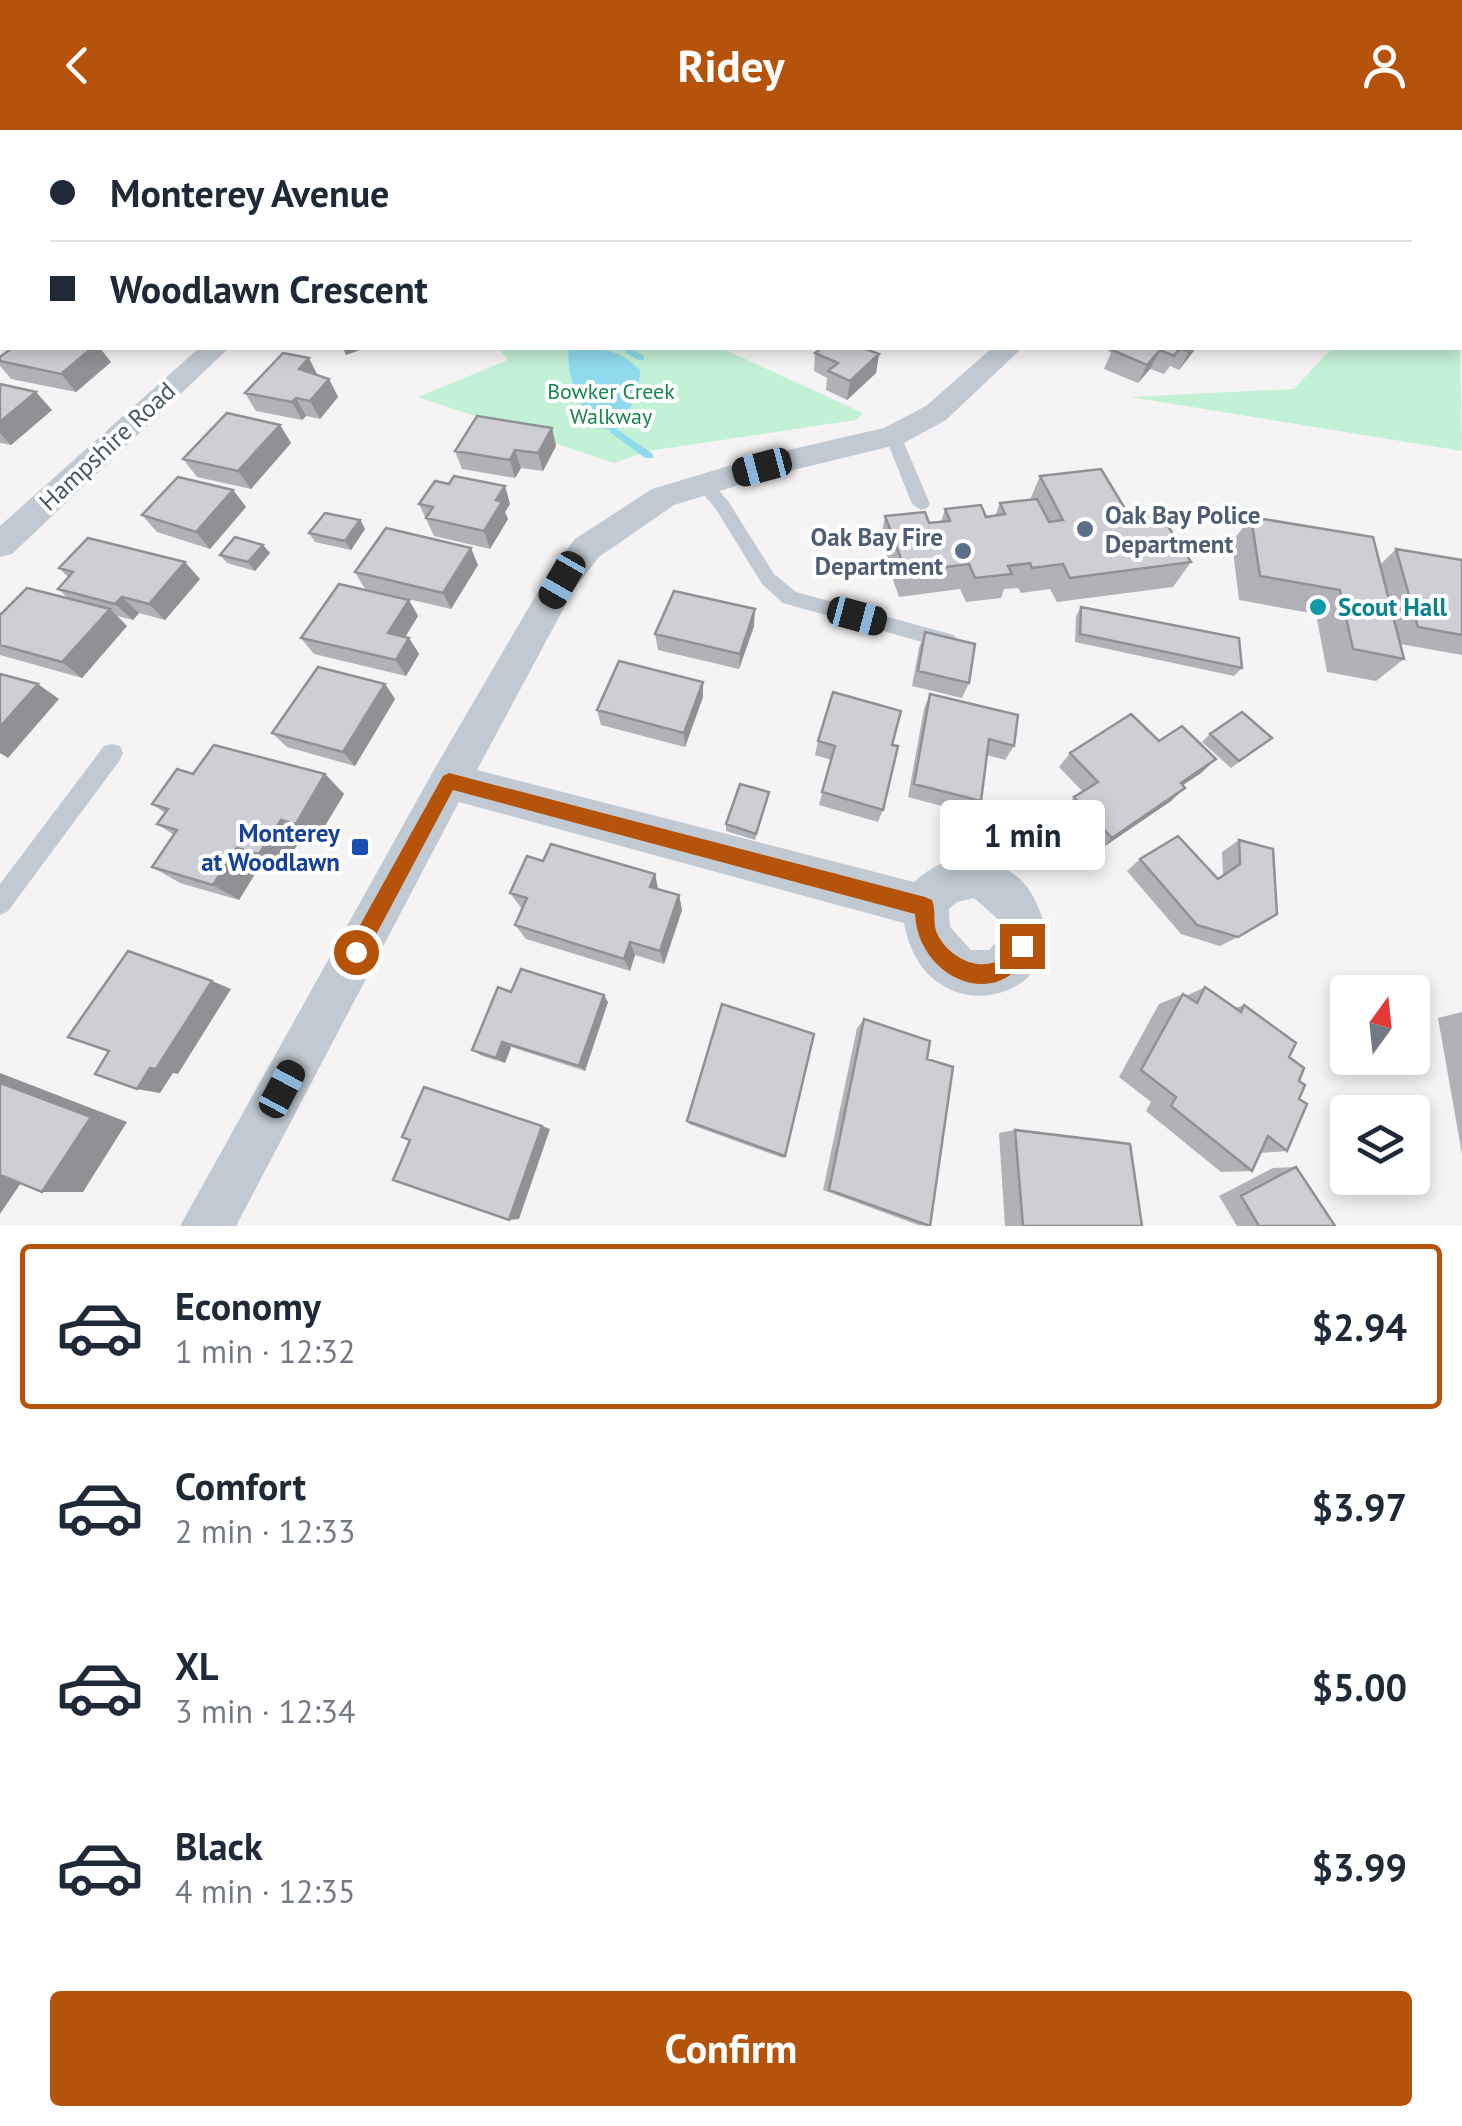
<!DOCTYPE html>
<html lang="en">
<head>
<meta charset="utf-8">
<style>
  :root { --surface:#fff; --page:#f2f2f3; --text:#1f2937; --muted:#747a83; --line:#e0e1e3; --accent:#b45309 }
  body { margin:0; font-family:"PT Sans",sans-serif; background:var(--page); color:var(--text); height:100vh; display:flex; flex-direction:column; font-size:38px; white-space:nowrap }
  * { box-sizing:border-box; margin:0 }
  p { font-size:32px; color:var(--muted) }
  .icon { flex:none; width:55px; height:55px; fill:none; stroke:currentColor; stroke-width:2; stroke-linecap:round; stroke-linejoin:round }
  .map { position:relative; height:1096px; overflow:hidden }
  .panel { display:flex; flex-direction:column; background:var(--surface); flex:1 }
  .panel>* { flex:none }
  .top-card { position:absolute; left:0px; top:0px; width:1462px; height:220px; box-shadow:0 5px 15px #0003; display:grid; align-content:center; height:220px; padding:0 50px; background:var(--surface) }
  .needle { width:65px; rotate:15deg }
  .tools { position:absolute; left:1330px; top:845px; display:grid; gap:20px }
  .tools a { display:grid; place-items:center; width:100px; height:100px; border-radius:10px; background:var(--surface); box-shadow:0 5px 15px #0003; font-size:50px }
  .end { position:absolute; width:45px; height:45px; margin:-22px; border:12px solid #b45309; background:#fff; box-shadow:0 0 0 5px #fff }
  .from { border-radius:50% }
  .bubble { position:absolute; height:70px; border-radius:10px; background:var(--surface); box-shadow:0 5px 15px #0003; font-size:32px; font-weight:800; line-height:70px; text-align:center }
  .car { position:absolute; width:30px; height:60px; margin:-30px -15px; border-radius:12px; box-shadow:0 0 8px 2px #0007; background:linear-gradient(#222 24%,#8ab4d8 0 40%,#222 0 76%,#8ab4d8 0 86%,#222 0) }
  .top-card b { display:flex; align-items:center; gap:35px; height:95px; font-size:38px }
  .top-card b+b { border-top:2px solid var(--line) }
  .top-card i { width:25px; height:25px; background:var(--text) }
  ul { padding:18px 0 0; list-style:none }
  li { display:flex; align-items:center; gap:30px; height:165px; margin:0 20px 15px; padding:0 30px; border:5px solid transparent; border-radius:10px }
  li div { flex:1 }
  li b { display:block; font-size:38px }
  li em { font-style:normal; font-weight:800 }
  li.on { border-color:var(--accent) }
  li>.icon { width:90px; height:90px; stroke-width:1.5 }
  .primary-button { display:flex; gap:20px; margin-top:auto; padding:20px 50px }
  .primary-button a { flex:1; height:115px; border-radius:10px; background:var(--accent); color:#fff; font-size:40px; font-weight:800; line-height:115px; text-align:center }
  header { display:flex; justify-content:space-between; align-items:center; height:130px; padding:0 50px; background:var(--accent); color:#fff; font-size:45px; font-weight:800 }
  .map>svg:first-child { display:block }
</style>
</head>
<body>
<header><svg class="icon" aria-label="back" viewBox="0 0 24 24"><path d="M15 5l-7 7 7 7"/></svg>Ridey<svg class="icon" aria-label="person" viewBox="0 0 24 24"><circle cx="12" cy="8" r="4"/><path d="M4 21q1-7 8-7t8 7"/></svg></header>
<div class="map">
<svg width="1462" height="1096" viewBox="0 0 1462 1096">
  <rect width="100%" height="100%" fill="#f5f3f3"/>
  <path fill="#c3f1d5" d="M1460 215 1462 321 1130 267 1294 259 1332 218Z
    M503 218H721L863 283 856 290 648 321 614 333 418 267 508 230 499 219Z"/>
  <path fill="#90daee" d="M569 218C598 217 619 219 640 240 641 257 630 271 628 290L615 301 595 297C580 274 565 245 569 218Z"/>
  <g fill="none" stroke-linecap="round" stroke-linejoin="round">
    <path fill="#90daee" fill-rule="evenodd" d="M438 0H444L443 2H437Z
      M629 218 644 226V230H638L626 223V219Z
      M615 298 653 324V328H645L611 303 610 301Z"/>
    <path fill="#c1cad2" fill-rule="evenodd" d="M232 0H246L248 2H234Z
      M893 301 901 306 930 374 927 378 921 380 912 374 885 306Z
      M703 347 709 349 728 371 774 444 796 462 954 505 957 511 954 517 947 519 783 473 762 454 716 379 697 357V349Z
      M112 614 120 616 123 623 120 630 8 781 0 785V754L104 616Z"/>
    <path fill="#c1cad2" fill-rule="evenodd" d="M199 218H229L12 424 0 427V396Z
      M992 218H1022L946 290 904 313 765 347 674 375 599 427 574 459 477 640 914 752C935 732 963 721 991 732 1016 742 1029 754 1039 779 1077 870 925 911 904 793L459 672 236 1096H180L435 638 550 441 575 409 652 359 762 326 884 298 926 276ZM974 768 998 789V810L989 820H971L950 797 949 779 957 772Z"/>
  </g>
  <path fill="#b0b2b7" d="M552 0H642V2H553Z
    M795 0H892L890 2H795Z
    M1094 0H1176L1173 2H1075H1093Z
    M1377 0H1421L1419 2H1383Z
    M1442 0H1462V23L1460 22V2H1441Z
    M0 86 2 87V146L0 143Z
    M1462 87V200H1460V90Z
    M1110 218H1196L1179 240 1170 236 1164 244 1150 239 1138 253 1104 239 1111 223 1108 221Z
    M815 223 879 224 876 243 847 270 826 260 827 248 814 241Z
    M0 227 111 232 76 262 11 249 0 236Z
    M318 245 329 249 338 267 320 289 306 286 302 290 256 281 245 263Z
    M0 254 52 280 11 315 0 313Z
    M280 295 291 313 251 359 197 347 183 329Z
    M552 298 556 316 543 341 521 338 515 348 462 339 455 321Z
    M1040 346 1127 382 1191 432 1173 457 1057 472 1050 459 1021 463 1018 458 1004 459 1001 468 966 472 960 459 899 467 880 412 885 386 929 393 941 392 945 379 986 387 995 386 1000 373 1030 370Z
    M449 354 505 356 510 374 505 382 508 389 490 419 434 406 419 374Z
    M233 360 246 377 210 419 157 402 142 385Z
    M1251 387 1380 435 1396 419 1462 430V525L1400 514 1404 529 1376 551 1327 542 1316 484 1239 470 1232 412Z
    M360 390 365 399 351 420 315 412 309 403Z
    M263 415 270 423 255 441 227 433 220 425Z
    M478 435 451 479 365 459 355 442Z
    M59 438 200 449 165 490 139 483 133 490 117 486 127 496 82 548 0 525V485L69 469 58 459 69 448Z
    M409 470 418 486 405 507 409 508 419 524 406 546 314 524 301 508Z
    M1081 477 1242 538 1234 546 1075 512 1076 486Z
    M754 496 739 539 658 520 655 504Z
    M925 502 969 553 962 568 912 556 919 518Z
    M703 552V567L685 617 601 595 597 580Z
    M385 554 395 569 355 636 287 617 272 603Z
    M930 564 1014 616 1005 630 987 625 981 671 972 684 908 667 924 579Z
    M1210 604 1263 615 1231 638 1202 612Z
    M818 611 892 615 883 680 878 692 819 675 831 630 815 625Z
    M1159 611 1216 629 1201 643 1183 655 1171 671 1099 720 1063 680 1074 667 1083 662 1059 637 1070 623Z
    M193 644H325L344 664 316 711 302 707 282 740 261 734 239 770 180 753 152 737 174 705 157 694 165 683 152 674Z
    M768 669 755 710 726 701V694Z
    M1239 710 1273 719 1238 807 1220 816 1181 804 1127 741 1140 729 1218 749 1223 745 1222 722Z
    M543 731 655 744 658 759 679 765 682 780 664 834 635 825 630 841 526 809 515 795 522 779 510 763Z
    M1205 857 1235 878 1244 875 1289 927 1299 951V969L1287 1021 1260 1023 1252 1041 1221 1042 1146 981 1151 972 1119 947 1159 874 1183 864 1186 866Z
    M511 862 608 872 585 941 511 917 505 933 482 926 472 920Z
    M1462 882V1024L1438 888Z
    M864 889 927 929 930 1096 918 1095 823 1060 857 898Z
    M687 991 785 1026 783 1028 689 994Z
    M1015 1000 1142 1096H1005L999 1003Z
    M1296 1037 1335 1096H1237L1219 1066 1273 1038Z"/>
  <path fill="#909195" d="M344 0H394L387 2H345Z
    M629 0H642V2H629Z
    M874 0H892L890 2H874Z
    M92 218H100L111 232 76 262 61 244Z
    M343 218H366L346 225Z
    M1193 218H1196L1179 240 1189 222Z
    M1160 220 1150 239 1138 253 1147 235Z
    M879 224 876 243 847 270 850 251Z
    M309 228 318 246 299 239Z
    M329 249 338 267 320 289 310 271Z
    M36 262 52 280 11 315 0 303V292Z
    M296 268 306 286 302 290 292 272Z
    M280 295 291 313 251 359 238 341Z
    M552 298 556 316 543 341 538 323Z
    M515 320 521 338 515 348 510 330Z
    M505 356 510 374 505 382 508 389 490 419 484 401 496 370Z
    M233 360 246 377 210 419 196 402Z
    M360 390 365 399 351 420 345 411Z
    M263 415 270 423 255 441 248 432Z
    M471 418 478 435 451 479 443 463Z
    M185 432 200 449 165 490 149 474Z
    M122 467 139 483 133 490 115 474Z
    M409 470 418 486 398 519 388 503Z
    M110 479 127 496 82 548 62 532Z
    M755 479 754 496 739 539 740 524Z
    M409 508 419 524 406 546 396 530Z
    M703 552V567L685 617 684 603Z
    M38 554 59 569 8 628 0 623V597Z
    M385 554 395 569 355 636 343 622Z
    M1216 629 1201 643 1166 666 1181 653Z
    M325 644 344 664 316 711 296 694Z
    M1185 658 1171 671 1099 720 1112 708Z
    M281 690 302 707 282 740 259 724Z
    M237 718 261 734 239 770 213 755Z
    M655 744 658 759 650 757Z
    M679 765 682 780 664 834 660 821Z
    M630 812 635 825 630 841 624 829Z
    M212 851 231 859 178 944 173 943 160 963 137 959Z
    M604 865 608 872 585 941 579 936Z
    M502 912 511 917 505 933 496 928Z
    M0 943 127 992 83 1062H42L0 953Z
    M542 996 550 999 519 1089 509 1090Z
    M0 1040 29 1041 0 1084Z"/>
  <path fill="#cdcfd5" stroke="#909195" stroke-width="2.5" d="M15 0H103L99 2H11Z
    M366 0H407V2H360Z
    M570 0H611L617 2H575Z
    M773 0H787L794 2H768Z
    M812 0H841L837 2H819Z
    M1078 0H1085L1096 2H1075Z
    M1119 0H1156L1152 2H1128Z
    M1322 0H1366L1376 2H1320Z
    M0 86 2 87V116L0 115Z
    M1460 109 1462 110V133H1460Z
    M1460 142 1462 143V178L1460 177Z
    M12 218H92L61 244 0 231V227Z
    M822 218H863L879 224 850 251 828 241 838 233 815 223Z
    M1115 218H1193L1189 222 1180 218 1174 226 1160 220 1147 235 1112 220Z
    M283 223 309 228 299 239 329 249 310 271 296 268 292 272 245 263Z
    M0 254 36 262 0 292Z
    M227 283 280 295 238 341 183 329Z
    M477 286 552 298 538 323 515 320 510 330 455 321Z
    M1101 339 1127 382 1157 379 1191 432 1070 448 1063 434 1032 438 1030 433 1008 436 1012 444 975 448 969 434 906 442 885 386 925 382 929 393 950 391 945 379 981 375 986 387 1005 384 1000 373 1037 369 1049 392 1063 390 1040 346Z
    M454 346 505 356 496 370 502 372 484 401 426 388 433 377 419 374 435 351 449 354Z
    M178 347 233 360 196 402 142 385Z
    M325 383 360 390 345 411 309 403Z
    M1251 387 1373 407 1404 529 1353 519 1340 460 1260 446Z
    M386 398 471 418 443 463 355 442Z
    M235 407 263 415 248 432 220 425Z
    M88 408 185 432 149 474 122 467 115 474 58 459 73 442 59 438Z
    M1396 419 1462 430V505L1418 497Z
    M339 454 409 470 388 503 409 508 396 530 301 508Z
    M27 458 110 479 62 532 0 515V485Z
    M674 461 755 479 740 524 655 504Z
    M1081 477 1239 508 1242 538 1080 504Z
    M925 502 975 514 969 553 918 541Z
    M619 531 703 552 684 603 597 580Z
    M318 537 385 554 343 622 272 603Z
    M0 544 38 554 0 597Z
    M833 562 901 581 892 615 898 616 883 680 822 662 835 616 818 611Z
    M930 564 1018 585 1014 616 989 609 981 671 914 654Z
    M1242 582 1272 608 1239 631 1210 604Z
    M1131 584 1159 611 1182 596 1216 629 1181 653 1185 658 1112 708 1074 667 1098 652 1070 623Z
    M214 615 325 644 296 694 281 690 259 724 237 718 213 755 152 737 177 700 157 694 168 679 152 674 177 639 193 644Z
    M740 654 769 662 756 704 726 694Z
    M1178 706 1218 749 1240 734 1239 710 1273 719 1277 784 1238 807 1197 795 1140 729Z
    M551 714 655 744 650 757 679 765 660 821 630 812 624 829 515 795 527 768 510 763 527 726 543 731Z
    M128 821 212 851 156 939 150 938 137 959 95 944 109 921 68 907Z
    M521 839 604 865 579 936 502 912 496 928 472 920 498 857 511 862Z
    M1205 857 1241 882 1244 875 1296 913 1289 927 1304 938 1299 951 1305 955 1299 969 1307 974 1287 1021 1268 1006 1252 1041 1171 976 1176 967 1141 940 1183 864 1197 873Z
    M722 874 814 904 785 1026 687 991Z
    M864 889 930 911 927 929 953 937 930 1096 829 1060Z
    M0 953 91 987 42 1062 0 1045Z
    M424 957 542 996 509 1090 393 1050 410 1010 402 1007Z
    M1015 1000 1130 1014 1142 1096H1023Z
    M1296 1037 1335 1096H1259L1241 1066Z"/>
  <path fill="#b45309" d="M449 643 925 767 932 770C936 780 933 791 936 801 945 825 978 844 1001 829 1011 822 1011 811 1022 806L1032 816C1003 886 918 850 915 784L453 660 363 829H349V815L443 646Z"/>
  <g fill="#5c6f8a" stroke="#fff" stroke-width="4">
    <circle cx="1085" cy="399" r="10"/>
    <circle cx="963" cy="421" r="10"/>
  </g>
  <circle fill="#0f9aa8" stroke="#fff" stroke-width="4" cx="1318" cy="477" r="10"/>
  <rect fill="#1a4fb4" stroke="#fff" stroke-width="4" x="350" y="707" width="20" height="20" rx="5"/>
  <g text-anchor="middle" stroke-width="8" stroke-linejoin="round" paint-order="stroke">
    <g font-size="22" fill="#17864f" stroke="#fff">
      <text x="611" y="269">Bowker Creek<tspan x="611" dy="25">Walkway</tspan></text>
    </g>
    <g font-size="25" fill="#4a5661" stroke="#fff">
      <text transform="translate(107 316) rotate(-43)" y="9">Hampshire Road</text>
    </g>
    <g font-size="25" font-weight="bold" fill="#4e5e75" stroke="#fff" text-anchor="start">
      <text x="1105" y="394">Oak Bay Police<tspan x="1105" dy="29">Department</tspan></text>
      <text x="943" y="416" text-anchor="end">Oak Bay Fire<tspan x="943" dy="29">Department</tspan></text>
    </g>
    <g font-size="25" font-weight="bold" fill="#0d838f" stroke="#fff" text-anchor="start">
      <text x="1338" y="486">Scout Hall</text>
    </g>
    <g font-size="25" font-weight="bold" fill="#164399" stroke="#fff" text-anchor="end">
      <text x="340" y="712">Monterey<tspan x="340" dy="29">at Woodlawn</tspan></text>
    </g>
  </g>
</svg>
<div class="tools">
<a><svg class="needle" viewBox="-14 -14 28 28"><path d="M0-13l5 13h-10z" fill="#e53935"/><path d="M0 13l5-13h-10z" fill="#747a83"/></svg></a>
<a><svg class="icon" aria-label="layers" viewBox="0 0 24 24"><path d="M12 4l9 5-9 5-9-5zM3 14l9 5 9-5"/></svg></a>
</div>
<i class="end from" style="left:356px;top:822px"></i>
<i class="end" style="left:1022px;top:816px"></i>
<div class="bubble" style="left:940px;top:670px;width:165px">1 min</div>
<i class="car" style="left:762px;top:337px;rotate:255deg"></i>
<i class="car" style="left:562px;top:450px;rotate:210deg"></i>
<i class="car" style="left:857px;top:486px;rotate:105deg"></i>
<i class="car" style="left:282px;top:959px;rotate:28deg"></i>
<div class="top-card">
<b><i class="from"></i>Monterey Avenue</b>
<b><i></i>Woodlawn Crescent</b>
</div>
</div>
<section class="panel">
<ul>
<li class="on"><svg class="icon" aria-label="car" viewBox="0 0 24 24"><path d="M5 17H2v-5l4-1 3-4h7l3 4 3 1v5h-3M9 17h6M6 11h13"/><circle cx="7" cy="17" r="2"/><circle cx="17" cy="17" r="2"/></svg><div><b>Economy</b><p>1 min · 12:32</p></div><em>$2.94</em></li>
<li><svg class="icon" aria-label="car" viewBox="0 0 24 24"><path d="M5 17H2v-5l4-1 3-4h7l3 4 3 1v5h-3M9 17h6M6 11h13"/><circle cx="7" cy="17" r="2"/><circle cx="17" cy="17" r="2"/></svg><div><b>Comfort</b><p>2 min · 12:33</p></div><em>$3.97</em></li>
<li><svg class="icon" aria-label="car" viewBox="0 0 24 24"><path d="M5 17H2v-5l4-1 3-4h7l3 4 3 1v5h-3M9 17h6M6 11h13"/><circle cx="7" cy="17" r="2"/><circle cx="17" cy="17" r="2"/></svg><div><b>XL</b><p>3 min · 12:34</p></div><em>$5.00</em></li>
<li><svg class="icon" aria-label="car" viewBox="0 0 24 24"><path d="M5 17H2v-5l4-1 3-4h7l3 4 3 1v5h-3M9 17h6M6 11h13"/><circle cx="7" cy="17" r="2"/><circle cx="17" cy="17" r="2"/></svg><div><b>Black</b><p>4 min · 12:35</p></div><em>$3.99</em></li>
</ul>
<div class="primary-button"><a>Confirm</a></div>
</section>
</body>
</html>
